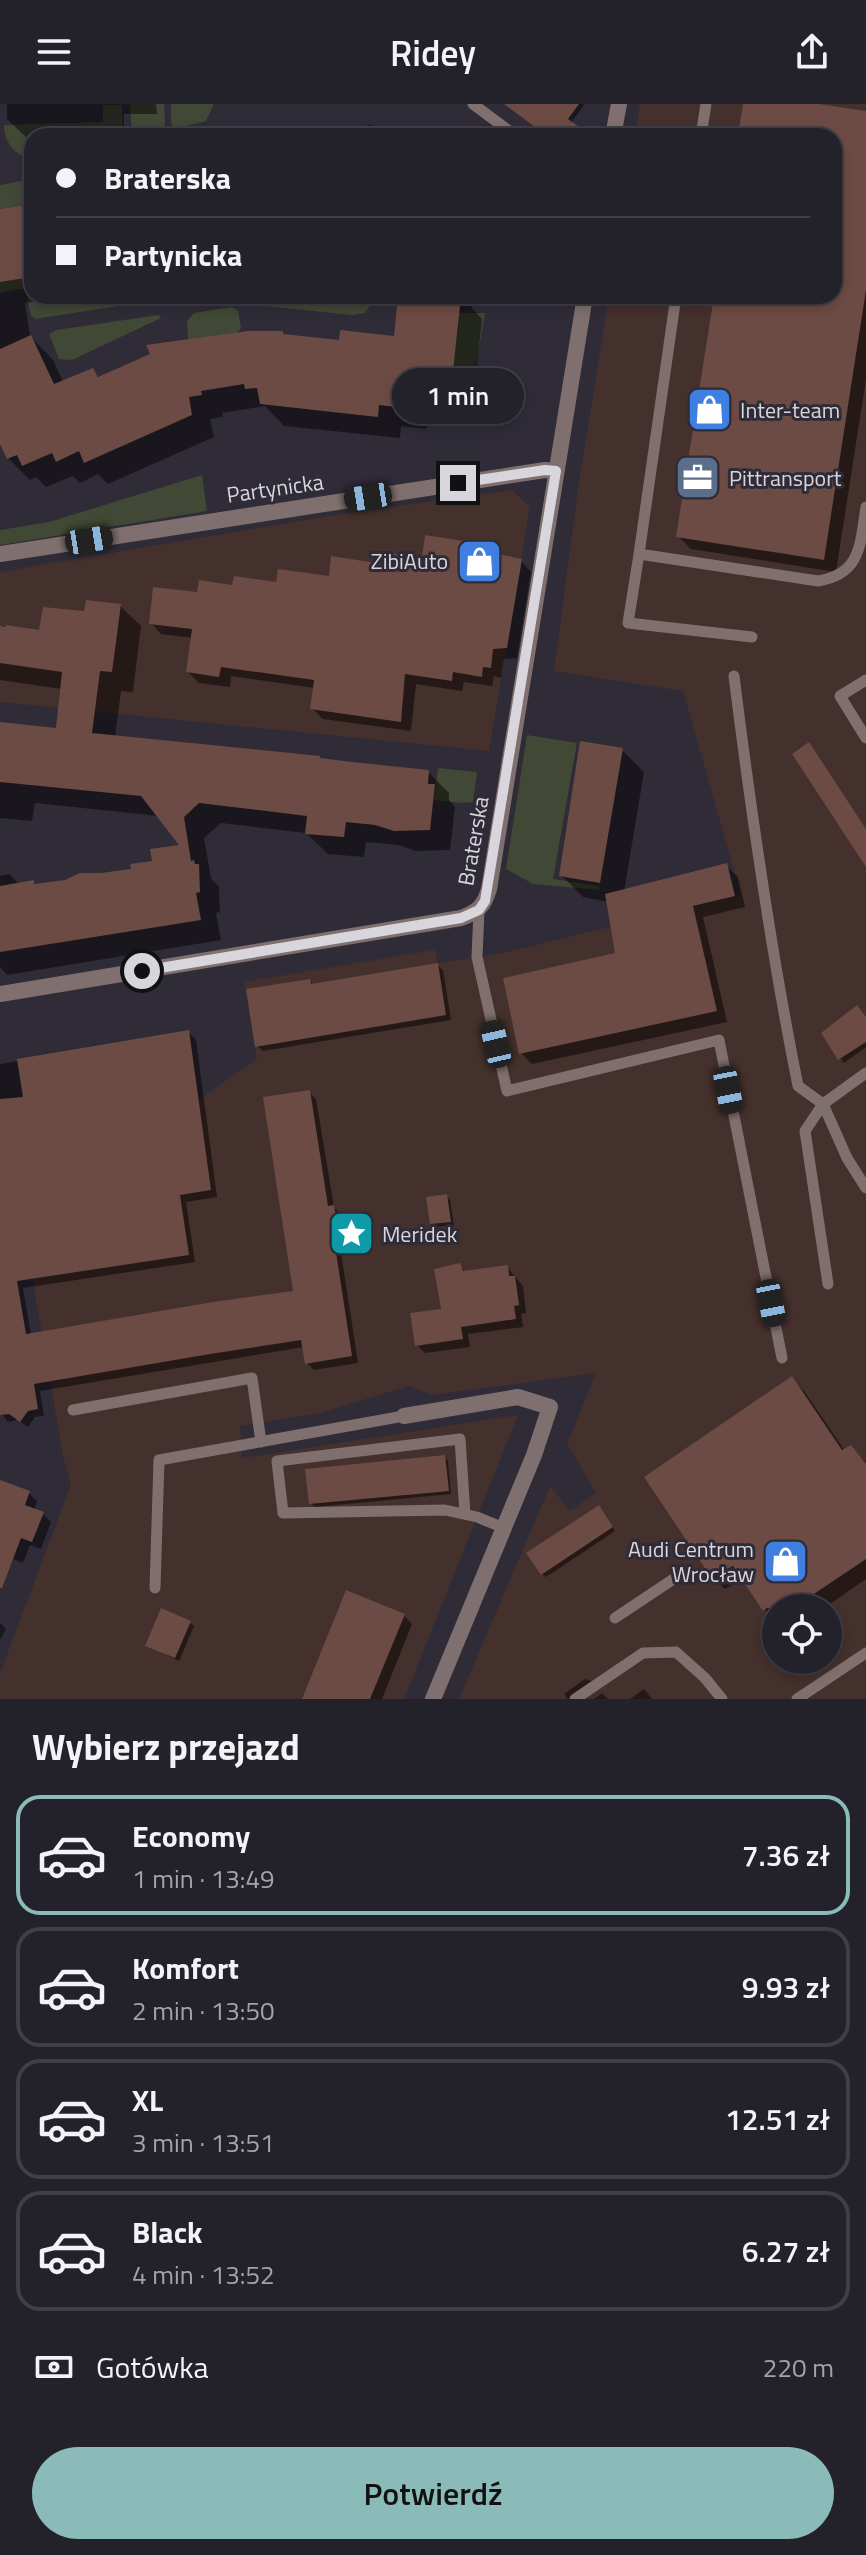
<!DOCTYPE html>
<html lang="pl">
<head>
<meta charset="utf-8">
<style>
  :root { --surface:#23212a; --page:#2f2e36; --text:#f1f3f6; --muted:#a3a3a8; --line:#403e47; --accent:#8bbbb9 }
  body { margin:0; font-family:"Titillium Web",sans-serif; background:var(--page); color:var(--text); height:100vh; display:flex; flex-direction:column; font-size:30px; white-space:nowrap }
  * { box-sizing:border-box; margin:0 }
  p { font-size:26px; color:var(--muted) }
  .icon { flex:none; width:44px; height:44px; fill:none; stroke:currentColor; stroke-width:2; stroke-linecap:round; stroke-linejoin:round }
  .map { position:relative; height:1595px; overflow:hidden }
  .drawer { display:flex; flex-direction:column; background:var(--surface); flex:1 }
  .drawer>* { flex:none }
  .top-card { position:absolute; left:24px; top:24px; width:818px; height:176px; border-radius:24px; box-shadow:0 4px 12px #0003,0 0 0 2px var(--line); display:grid; align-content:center; height:176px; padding:0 32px; background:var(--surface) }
  .tools { position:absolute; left:762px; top:1490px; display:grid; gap:16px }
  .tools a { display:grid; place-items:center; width:80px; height:80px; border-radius:50%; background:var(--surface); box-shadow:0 4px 12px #0003,0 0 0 2px var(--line); font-size:40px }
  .end { position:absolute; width:36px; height:36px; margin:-18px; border:10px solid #d8d5dd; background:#111; box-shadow:0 0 0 4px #111 }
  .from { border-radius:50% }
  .bubble { position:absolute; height:56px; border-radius:28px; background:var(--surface); box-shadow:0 4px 12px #0003,0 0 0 2px var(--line); font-size:26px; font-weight:600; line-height:56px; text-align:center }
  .car { position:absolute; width:24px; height:48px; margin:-24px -12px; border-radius:10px; box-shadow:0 0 6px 2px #0007; background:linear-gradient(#222 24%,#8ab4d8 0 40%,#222 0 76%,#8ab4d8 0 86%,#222 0) }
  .top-card b { display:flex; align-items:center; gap:28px; height:76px; font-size:30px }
  .top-card b+b { border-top:2px solid var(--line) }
  .top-card i { width:20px; height:20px; background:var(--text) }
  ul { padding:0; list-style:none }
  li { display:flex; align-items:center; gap:24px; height:120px; margin:0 16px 12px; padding:0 16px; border:4px solid var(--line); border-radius:24px }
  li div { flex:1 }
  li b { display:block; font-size:30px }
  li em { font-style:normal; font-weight:600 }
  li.active { border-color:var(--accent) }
  li>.icon { width:72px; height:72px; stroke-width:1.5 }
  h2 { padding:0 32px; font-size:36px; line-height:96px }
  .pay { display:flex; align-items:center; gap:20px; height:88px; padding:0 32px; font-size:30px }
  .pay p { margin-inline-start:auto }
  .primary-button { display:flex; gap:16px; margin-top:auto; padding:16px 32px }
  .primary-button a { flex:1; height:92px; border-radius:48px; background:var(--accent); color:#111; font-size:32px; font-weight:600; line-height:92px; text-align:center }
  header { display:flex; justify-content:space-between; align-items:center; height:104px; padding:0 32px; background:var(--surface); font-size:36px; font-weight:600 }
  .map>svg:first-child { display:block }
</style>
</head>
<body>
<header><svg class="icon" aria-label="menu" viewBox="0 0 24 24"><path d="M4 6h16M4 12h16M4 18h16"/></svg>Ridey<svg class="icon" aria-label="share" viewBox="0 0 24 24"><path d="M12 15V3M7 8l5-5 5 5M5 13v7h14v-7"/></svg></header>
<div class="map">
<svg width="866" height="1595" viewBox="0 0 866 1595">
  <rect width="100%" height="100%" fill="#2f2c38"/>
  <path fill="#44302c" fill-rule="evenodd" d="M640 0H866V1595H459L550 1382 570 1407 596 1389 567 1340 596 1269 432 1291 409 1282 321 1309 240 1322 242 1354 518 1311 404 1595H0V1569L71 1381 63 1352 7 1025 198 996 257 955 244 878 435 846 438 859 503 849 741 791 683 587 554 567 579 378 609 192H834V32H635ZM776 1504H828V1556H776Z
    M512 386 530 403 489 647 0 598V468L335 411Z"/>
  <path fill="#414835" d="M130 0H164L165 20 161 28 132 32Z
    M171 0H213V2L206 17 175 25 171 19Z
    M103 1H122L123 32H32V53C15 54 4 37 4 21L103 18Z
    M32 75V100L0 105V81Z
    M32 173V192H148L144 198 35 215 31 211 25 186 19 185 0 189V178Z
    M355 192H371V200L365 209 352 211 265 202V200Z
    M232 203 238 207 241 224 237 229 188 236 187 217 194 209Z
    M459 209H485L469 301 466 304 435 306 434 298H438L440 285 451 286Z
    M159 211 161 214 72 256 59 255 49 230 56 226Z
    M202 371 207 407 0 441V426L49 418Z
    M527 631 577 639 553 775 599 782V786L533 780 506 765Z
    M438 664 477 668 473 698 462 699 434 696Z"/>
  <path fill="#0007" d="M7 0H156L157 10H124V32H32V37H30L7 15Z
    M505 0H583L584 1 570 20 576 32H548Z
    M745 0H806L866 9V275L836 468 691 445 678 432 716 192H834V32H740Z
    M371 21 381 31 410 26 415 32H355L353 24Z
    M32 102V192H69L25 199 30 232 53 256 63 278 92 266 100 274 282 229 286 233 340 238 396 234 398 195 395 192H473L472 204 482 215 472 307H461L460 319 427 315 426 325 401 322 400 334 284 322 265 302 222 309 223 313 210 315 214 333 108 380 98 370 80 379 73 372 46 383 36 373 30 376 8 354 0 335V107Z
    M469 440 477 448 521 457 531 468 517 554 504 555 501 574 494 572 492 582 464 578 462 587 416 580 411 627 323 615 312 604 315 584 231 572 230 583 199 579 188 568 193 534 161 530 151 519 199 490 234 484 330 474 391 463 423 456Z
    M120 502 141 522 133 588 121 587 115 633 428 668 449 689V696L455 703 450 746 416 747 398 741 366 738 364 753 328 750 306 729 221 719 204 734 211 774 219 783 220 808 216 809 221 836 7 871 0 863V772L9 770 20 781 33 778 37 782 133 766 154 758 183 742 159 712 35 699 32 717 0 714V621L58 626 62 585 0 576V522L41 528 86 510Z
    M622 646 644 668 624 788 726 762 738 773 745 803 703 813 727 918 532 960 521 949 617 851 608 798 583 793 561 771Z
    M437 861 443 866 451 916 263 947 257 942 309 877 314 881Z
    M866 915V943L844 959 824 930Z
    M188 928 196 936 217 1093 186 1098 195 1158 23 1184 31 1231 296 1189 309 988 316 995 334 1103 341 1111 346 1141 340 1142 358 1259 314 1266 307 1259 304 1243 40 1287 44 1312 35 1313 28 1323 18 1316 8 1318 0 1308V960Z
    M446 1092 450 1096 454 1121 436 1123 432 1120Z
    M459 1162 467 1169 507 1163 523 1182 526 1209 521 1210 523 1223 468 1230 470 1243 425 1249 417 1241 443 1206Z
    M791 1275 804 1287 845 1347 851 1343 866 1359V1475L824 1504H776V1518L765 1506 744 1475 725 1485 712 1472Z
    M444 1353 448 1357 451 1390 315 1403 311 1399Z
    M29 1389 37 1397 34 1407 43 1410 51 1418 41 1445 30 1441 23 1459 0 1450V1390Z
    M602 1407 615 1427 546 1473 542 1470Z
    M404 1512 412 1520 382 1595H304Z
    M0 1519 6 1525 0 1536Z
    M190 1519 194 1522 179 1557 147 1541Z
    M585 1575 594 1578 571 1595H567L564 1590Z
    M644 1585 652 1595H630Z
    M602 1589 608 1595H594Z"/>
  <path fill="#6c4b44" d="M504 0H579L568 15 592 32H547Z
    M743 0H819L866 7V186L824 456 676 433 714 192H834V32H738Z
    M32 100V173L0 178V105Z
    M398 192H461L451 286 440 285 438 298 405 294 404 304 379 301 378 313 260 300 257 284 245 285 244 280 201 287 202 291 189 293 192 311 84 359 79 347 56 358 52 349 22 362 17 351 7 355 0 340V245L31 231 54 280 93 264 98 273 150 250 146 241 248 227H283V230L339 236 340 226 394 232Z
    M425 431 470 438 469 444 522 455 507 544 493 545 491 564 483 563 482 573 453 568 452 577 405 570 401 618 310 605 314 576 221 563 219 573 186 568 192 525 149 520 153 483 197 488 199 476 232 481 234 472 276 478 278 465 329 472 331 452 389 461 390 449 422 454Z
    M86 496 121 500 112 568 100 567 92 629 320 652V654L352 658 429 666 428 680H435L430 726 394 727 375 721 346 718 344 733 305 730 307 712 199 699 184 713 191 757 194 756 195 760H199L200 788 196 789 201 816 0 848V782L34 776V780L65 776 80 769H101L131 765 130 760 152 757 150 745 179 741 141 692 0 678V618L56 624 62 568 0 559V522L6 523V521L39 526 43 503 84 507Z
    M580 637 623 644 600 779 559 772Z
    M809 638 866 725V763L792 650Z
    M727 759 735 792 693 802 717 907 519 950 503 874 615 849 605 790Z
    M438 859 446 911 255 943 246 885 310 875 311 880Z
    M857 901 866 913V938L838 956 821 929Z
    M189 926 211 1086 180 1091 189 1151 17 1177 26 1230 213 1198 293 1187 263 993 310 986 328 1102 334 1101 340 1135H334L352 1252 305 1260 301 1236 210 1250 34 1280 38 1305 28 1307 20 1318 9 1310 0 1311V995L23 993 17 955Z
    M447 1090 451 1118 430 1120 426 1093Z
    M460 1159 463 1167 508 1161 509 1172H515L519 1201 514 1202 516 1215 461 1223 463 1235 415 1242 410 1209 441 1205 434 1165Z
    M792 1272 842 1346 851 1341 866 1360V1455L793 1504H767L763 1507 733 1462 711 1473 644 1373Z
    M445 1351 449 1387 309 1400 305 1365Z
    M0 1376 30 1387 25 1401 44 1408 32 1438 21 1434 2 1484H0Z
    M599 1401 613 1423 541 1471 526 1449Z
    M346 1486 405 1510 370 1595H302Z
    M161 1504 191 1517 175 1554 145 1542Z"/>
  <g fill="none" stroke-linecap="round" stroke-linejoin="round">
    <path stroke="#7f6f6e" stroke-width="11" d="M473 0 516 32
      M701 32 706 0
      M676 192 639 450 818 477C862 470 860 439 866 403
      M639 450 628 519 752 533
      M734 572C751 708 771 848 798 982L823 1000 805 1027 828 1180
      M866 576 840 592 866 634
      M479 806 477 853 507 987 719 936 782 1254
      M866 969 823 1000 847 1054 866 1084
      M73 1306 252 1274 261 1338
      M465 1410 460 1335 277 1357 283 1409 445 1406 477 1413 504 1424
      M155 1484 159 1356 404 1312
      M615 1514 681 1470
      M575 1595 643 1549 676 1548 705 1574 722 1595
      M797 1595 866 1549"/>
    <path stroke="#7f6f6e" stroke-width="16" d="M613 32 619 0
      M0 450 545 366 556 367
      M0 890 461 814C478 808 484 802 489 785L585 192
      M404 1312 518 1293 550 1303 534 1351 433 1595"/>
  </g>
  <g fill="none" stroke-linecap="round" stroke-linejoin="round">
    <path stroke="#d8d5dd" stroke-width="10" d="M142 867 461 814 479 806 485 797 556 367 545 366 458 379"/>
  </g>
  <defs>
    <symbol id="shop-square" viewBox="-11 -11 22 22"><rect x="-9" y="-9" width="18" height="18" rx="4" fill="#3f7fe0" stroke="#2f2c38"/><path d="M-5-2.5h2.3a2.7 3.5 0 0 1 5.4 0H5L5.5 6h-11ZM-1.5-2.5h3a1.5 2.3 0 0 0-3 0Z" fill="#fff"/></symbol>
    <symbol id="office-square" viewBox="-11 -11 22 22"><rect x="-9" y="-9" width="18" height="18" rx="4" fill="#5c6f8a" stroke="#2f2c38"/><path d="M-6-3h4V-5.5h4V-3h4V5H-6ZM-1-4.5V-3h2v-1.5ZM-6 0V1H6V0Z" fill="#fff"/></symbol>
    <symbol id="sight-square" viewBox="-11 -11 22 22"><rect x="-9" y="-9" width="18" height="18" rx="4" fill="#0f9aa8" stroke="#2f2c38"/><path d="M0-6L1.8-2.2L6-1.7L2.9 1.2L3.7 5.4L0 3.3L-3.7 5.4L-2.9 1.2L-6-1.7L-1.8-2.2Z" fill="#fff"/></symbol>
  </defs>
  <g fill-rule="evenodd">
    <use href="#shop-square" x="684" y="280" width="51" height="51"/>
    <use href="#office-square" x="672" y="348" width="51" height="51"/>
    <use href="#shop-square" x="454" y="432" width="51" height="51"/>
    <use href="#sight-square" x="326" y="1104" width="51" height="51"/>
    <use href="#shop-square" x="760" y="1432" width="51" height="51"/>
  </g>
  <g text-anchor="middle" stroke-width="6" stroke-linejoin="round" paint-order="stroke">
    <g font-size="22" fill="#d8d5dd" stroke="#2f2c38" text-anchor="start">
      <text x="740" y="314">Inter-team</text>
      <text x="729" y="382">Pittransport</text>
      <text x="448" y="465" text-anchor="end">ZibiAuto</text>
      <text x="382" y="1138">Meridek</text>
      <text x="754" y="1453" text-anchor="end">Audi Centrum<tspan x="754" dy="25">Wrocław</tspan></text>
    </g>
    <g font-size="22" fill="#d8d5dd" stroke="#2f2c38">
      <text transform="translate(275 384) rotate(-8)" y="8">Partynicka</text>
      <text transform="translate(473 737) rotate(-80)" y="8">Braterska</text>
    </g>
  </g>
</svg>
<div class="tools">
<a><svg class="icon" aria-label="locate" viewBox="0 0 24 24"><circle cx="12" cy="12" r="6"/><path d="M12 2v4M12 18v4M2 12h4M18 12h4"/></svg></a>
</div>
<i class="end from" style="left:142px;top:867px"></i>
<i class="end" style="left:458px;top:379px"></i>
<div class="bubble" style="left:392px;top:264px;width:132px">1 min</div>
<i class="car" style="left:368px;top:393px;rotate:261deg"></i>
<i class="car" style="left:89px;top:436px;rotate:81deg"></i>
<i class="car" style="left:496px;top:940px;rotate:347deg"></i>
<i class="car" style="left:728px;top:986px;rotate:169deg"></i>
<i class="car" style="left:771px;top:1199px;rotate:169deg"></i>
<div class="top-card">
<b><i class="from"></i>Braterska</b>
<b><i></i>Partynicka</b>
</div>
</div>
<section class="drawer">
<h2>Wybierz przejazd</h2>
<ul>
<li class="active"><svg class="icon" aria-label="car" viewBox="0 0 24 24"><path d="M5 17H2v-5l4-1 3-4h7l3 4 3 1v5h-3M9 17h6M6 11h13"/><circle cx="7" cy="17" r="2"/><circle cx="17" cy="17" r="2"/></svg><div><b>Economy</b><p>1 min · 13:49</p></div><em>7.36 zł</em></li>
<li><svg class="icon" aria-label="car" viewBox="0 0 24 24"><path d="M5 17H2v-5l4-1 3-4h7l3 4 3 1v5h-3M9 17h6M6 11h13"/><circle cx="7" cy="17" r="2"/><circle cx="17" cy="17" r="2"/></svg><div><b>Komfort</b><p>2 min · 13:50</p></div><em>9.93 zł</em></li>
<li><svg class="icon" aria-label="car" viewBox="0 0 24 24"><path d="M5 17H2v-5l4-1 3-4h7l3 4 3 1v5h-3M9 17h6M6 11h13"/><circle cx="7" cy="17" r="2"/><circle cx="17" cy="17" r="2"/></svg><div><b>XL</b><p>3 min · 13:51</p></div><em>12.51 zł</em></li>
<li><svg class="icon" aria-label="car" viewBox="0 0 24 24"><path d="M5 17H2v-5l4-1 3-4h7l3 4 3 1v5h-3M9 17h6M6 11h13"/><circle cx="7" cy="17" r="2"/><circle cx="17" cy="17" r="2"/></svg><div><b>Black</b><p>4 min · 13:52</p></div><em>6.27 zł</em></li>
</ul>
<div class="pay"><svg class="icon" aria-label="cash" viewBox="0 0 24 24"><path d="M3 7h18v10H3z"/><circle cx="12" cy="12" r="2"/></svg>Gotówka<p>220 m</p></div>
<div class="primary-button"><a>Potwierdź</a></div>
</section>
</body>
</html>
